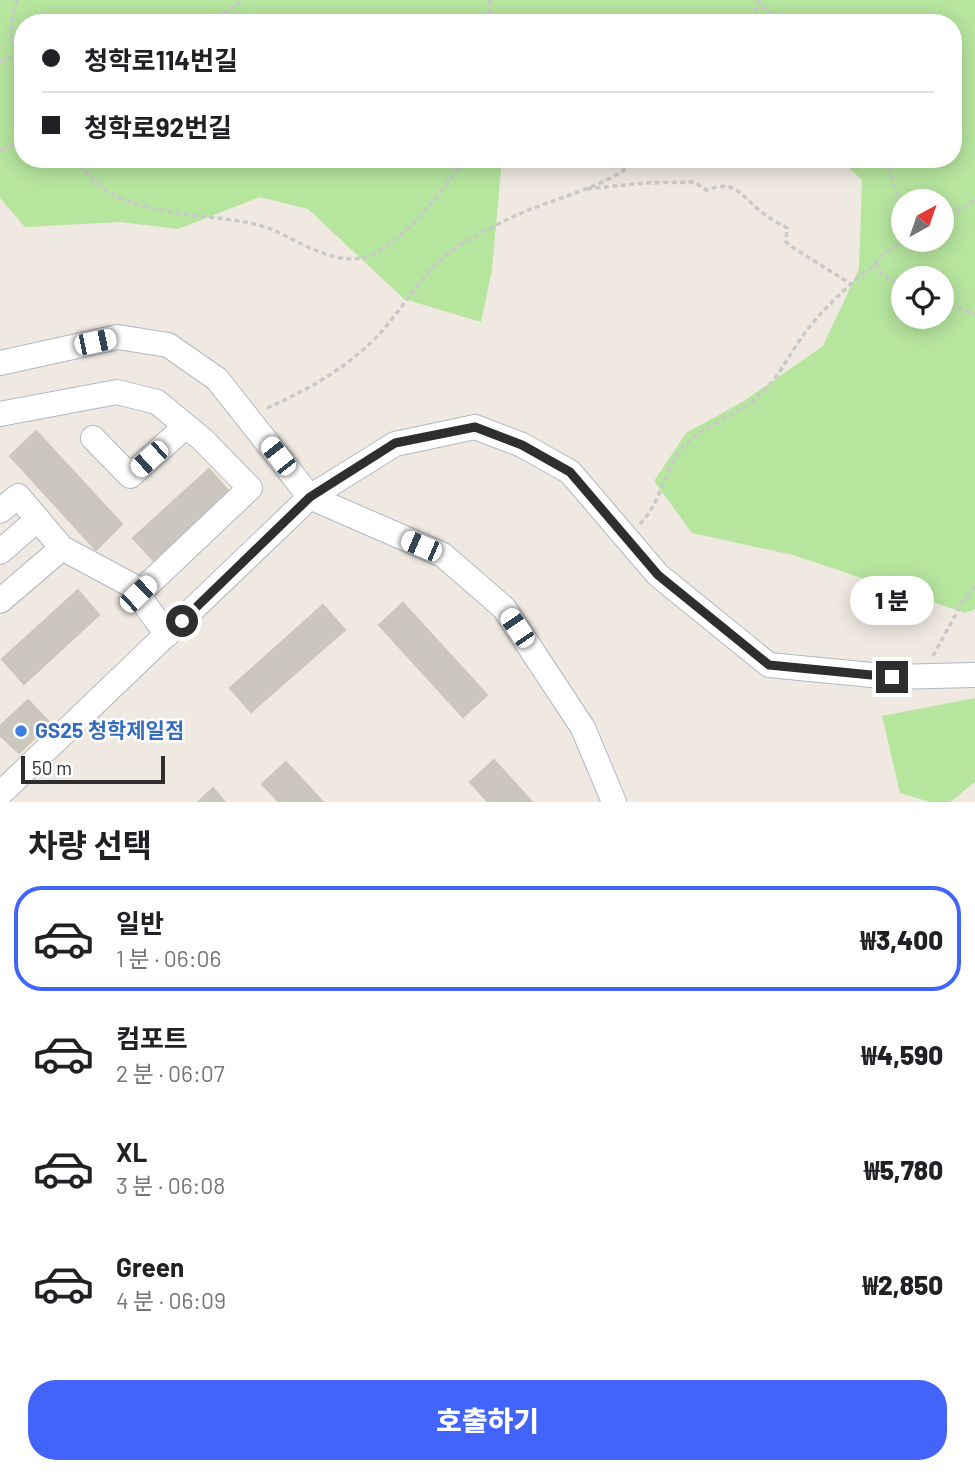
<!DOCTYPE html>
<html lang="ko">
<head>
<meta charset="utf-8">
<style>
  :root { --surface:#fff; --page:#f2f2f2; --text:#202124; --muted:#757577; --line:#e0e0e0; --accent:#4264fb }
  body { margin:0; font-family:Barlow,"Noto Sans KR",sans-serif; background:var(--page); color:var(--text); height:100vh; display:flex; flex-direction:column; font-size:26px; white-space:nowrap }
  * { box-sizing:border-box; margin:0 }
  p { font-size:23px; color:var(--muted) }
  .icon { flex:none; width:38px; height:38px; fill:none; stroke:currentColor; stroke-width:2; stroke-linecap:round; stroke-linejoin:round }
  .map { position:relative; height:802px; overflow:hidden }
  .sheet { display:flex; flex-direction:column; background:var(--surface); flex:1 }
  .sheet>* { flex:none }
  .banner { position:absolute; left:14px; top:14px; width:948px; height:154px; border-radius:28px; box-shadow:0 4px 18px #0003; display:grid; align-content:center; height:154px; padding:0 28px; background:var(--surface) }
  .needle { width:46px; rotate:40deg }
  .fabs { position:absolute; left:891px; top:189px; display:grid; gap:14px }
  .fabs a { display:grid; place-items:center; width:63px; height:63px; border-radius:50%; background:var(--surface); box-shadow:0 4px 18px #0003; font-size:35px }
  .scale { position:absolute; left:21px; bottom:18px; width:144px; box-sizing:border-box; padding-left:7px; border:4px solid #2e2e2e; border-top:0; font-size:19px; line-height:24px; white-space:nowrap; color:#2e2e2e; -webkit-text-stroke:5px #fff; paint-order:stroke }
  .end { position:absolute; width:32px; height:32px; margin:-16px; border:9px solid #2e2e2e; background:#fff; box-shadow:0 0 0 4px #fff }
  .from { border-radius:50% }
  .bubble { position:absolute; height:49px; border-radius:24px; background:var(--surface); box-shadow:0 4px 18px #0003; font-size:23px; font-weight:800; line-height:49px; text-align:center }
  .car { position:absolute; width:21px; height:42px; margin:-21px -10px; border-radius:9px; box-shadow:0 0 5px 2px #0007; background:linear-gradient(#fff 24%,#345 0 40%,#fff 0 76%,#345 0 86%,#fff 0) }
  .banner b { display:flex; align-items:center; gap:24px; height:66px; font-size:26px }
  .banner b+b { border-top:2px solid var(--line) }
  .banner i { width:18px; height:18px; background:var(--text) }
  ul { padding:0; list-style:none }
  li { display:flex; align-items:center; gap:21px; height:105px; margin:0 14px 10px; padding:0 14px; border:4px solid transparent; border-radius:28px }
  li div { flex:1 }
  li b { display:block; font-size:26px }
  li em { font-style:normal; font-weight:800 }
  li.current { border-color:var(--accent) }
  li>.icon { width:63px; height:63px; stroke-width:1.5 }
  h2 { padding:0 28px; font-size:32px; line-height:84px }
  .button { display:flex; gap:14px; margin-top:auto; padding:14px 28px }
  .button a { flex:1; height:80px; border-radius:28px; background:var(--accent); color:#fff; font-size:28px; font-weight:800; line-height:80px; text-align:center }
  .map>svg:first-child { display:block }
</style>
</head>
<body>
<div class="map">
<svg width="975" height="802" viewBox="0 0 975 802">
  <rect width="100%" height="100%" fill="#efe9e1"/>
  <path fill="#b6e59e" fill-rule="evenodd" d="M0 0H975V609L965 613 793 555 692 533 654 481 686 433 744 401 823 346 859 269 862 180 839 159H954V23H23V159H502L492 270 481 322 404 299 308 209 260 197 178 229 120 222 25 227 0 198ZM903 201H942V240H903ZM903 278H942V317H903Z
    M975 698V782L950 802H930L900 793 882 716Z"/>
  <path fill="#cbc7bf" stroke="#cbc5ba" stroke-width="2" d="M36 431 122 524 96 550 10 456Z
    M209 469 230 493 155 562 133 538Z
    M78 590 99 615 24 684 2 659Z
    M403 603 487 695 463 717 379 625Z
    M323 605 345 630 251 712 230 688Z
    M28 700 50 723 19 753 0 735V726Z
    M494 760 532 802H488L470 782Z
    M286 762 323 802H279L262 784Z
    M213 788 225 802H198Z"/>
  <g fill="none" stroke-linecap="round" stroke-linejoin="round">
    <defs>
      <path id="minor" d="M0 363 118 337 168 345 217 379 310 497 443 555 504 608 583 728 614 802
        M0 414 117 392 157 402 202 439 250 488 138 594
        M93 438 130 476 186 426
        M0 511 18 496 62 548 131 585 167 635
        M0 552 38 519
        M0 601 62 548
        M0 794 310 497 395 444 475 427 522 445 570 472 658 575 769 665 892 677 975 675"/>
    </defs>
    <use href="#minor" stroke="#b4b7c1" stroke-width="26"/>
    <path stroke="#c9c9c9" stroke-width="3.5" stroke-dasharray="5 3.5" stroke-linecap="butt" d="M17 0C12 18 5 42 23 54
      M490 0V23
      M756 0 780 23
      M208 23 244 0
      M741 23 760 5
      M0 62 19 53
      M0 150 23 142
      M73 159C87 173 100 189 118 197 149 211 184 214 217 218 233 220 250 222 265 227 294 237 328 264 361 258 396 251 446 190 463 159
      M886 159 903 213
      M587 189 644 183 694 182 706 190C735 180 738 192 759 210 767 217 778 223 787 228L786 242 792 247 851 284
      M942 222 975 200
      M876 263C880 276 891 280 903 286
      M942 301 975 314
      M267 408C308 390 352 365 382 331 408 302 425 267 460 245 483 231 507 219 531 209 561 197 616 183 636 159
      M640 524C661 502 664 472 681 449 703 423 741 416 764 391 780 375 790 353 804 334 824 307 850 284 876 263L883 254 906 240
      M933 656 962 603 975 586"/>
    <use href="#minor" stroke="#fff" stroke-width="24"/>
  </g>
  <g fill="none" stroke-linecap="round" stroke-linejoin="round">
    <path stroke="#2e2e2e" stroke-width="9" d="M182 621 310 497 395 443 475 427 522 445 570 472 658 575 769 665 892 677"/>
  </g>
  <circle fill="#3f7fe0" stroke="#fff" stroke-width="2.5" cx="21" cy="731" r="7"/>
  <g text-anchor="middle" stroke-width="5" stroke-linejoin="round" paint-order="stroke">
    <g font-size="21" font-weight="bold" fill="#366cbe" stroke="#fff" text-anchor="start">
      <text x="35" y="738">GS25 청학제일점</text>
    </g>
  </g>
</svg>
<div class="fabs">
<a><svg class="needle" viewBox="-14 -14 28 28"><path d="M0-13l5 13h-10z" fill="#e53935"/><path d="M0 13l5-13h-10z" fill="#757577"/></svg></a>
<a><svg class="icon" aria-label="locate" viewBox="0 0 24 24"><circle cx="12" cy="12" r="6"/><path d="M12 2v4M12 18v4M2 12h4M18 12h4"/></svg></a>
</div>
<div class="scale">50 m</div>
<i class="end from" style="left:182px;top:621px"></i>
<i class="end" style="left:892px;top:677px"></i>
<div class="bubble" style="left:850px;top:576px;width:84px">1 분</div>
<i class="car" style="left:95px;top:342px;rotate:78deg"></i>
<i class="car" style="left:278px;top:456px;rotate:322deg"></i>
<i class="car" style="left:149px;top:459px;rotate:228deg"></i>
<i class="car" style="left:421px;top:546px;rotate:293deg"></i>
<i class="car" style="left:138px;top:594px;rotate:46deg"></i>
<i class="car" style="left:517px;top:628px;rotate:326deg"></i>
<div class="banner">
<b><i class="from"></i>청학로114번길</b>
<b><i></i>청학로92번길</b>
</div>
</div>
<section class="sheet">
<h2>차량 선택</h2>
<ul>
<li class="current"><svg class="icon" aria-label="car" viewBox="0 0 24 24"><path d="M5 17H2v-5l4-1 3-4h7l3 4 3 1v5h-3M9 17h6M6 11h13"/><circle cx="7" cy="17" r="2"/><circle cx="17" cy="17" r="2"/></svg><div><b>일반</b><p>1 분 · 06:06</p></div><em>₩3,400</em></li>
<li><svg class="icon" aria-label="car" viewBox="0 0 24 24"><path d="M5 17H2v-5l4-1 3-4h7l3 4 3 1v5h-3M9 17h6M6 11h13"/><circle cx="7" cy="17" r="2"/><circle cx="17" cy="17" r="2"/></svg><div><b>컴포트</b><p>2 분 · 06:07</p></div><em>₩4,590</em></li>
<li><svg class="icon" aria-label="car" viewBox="0 0 24 24"><path d="M5 17H2v-5l4-1 3-4h7l3 4 3 1v5h-3M9 17h6M6 11h13"/><circle cx="7" cy="17" r="2"/><circle cx="17" cy="17" r="2"/></svg><div><b>XL</b><p>3 분 · 06:08</p></div><em>₩5,780</em></li>
<li><svg class="icon" aria-label="car" viewBox="0 0 24 24"><path d="M5 17H2v-5l4-1 3-4h7l3 4 3 1v5h-3M9 17h6M6 11h13"/><circle cx="7" cy="17" r="2"/><circle cx="17" cy="17" r="2"/></svg><div><b>Green</b><p>4 분 · 06:09</p></div><em>₩2,850</em></li>
</ul>
<div class="button"><a>호출하기</a></div>
</section>
</body>
</html>
